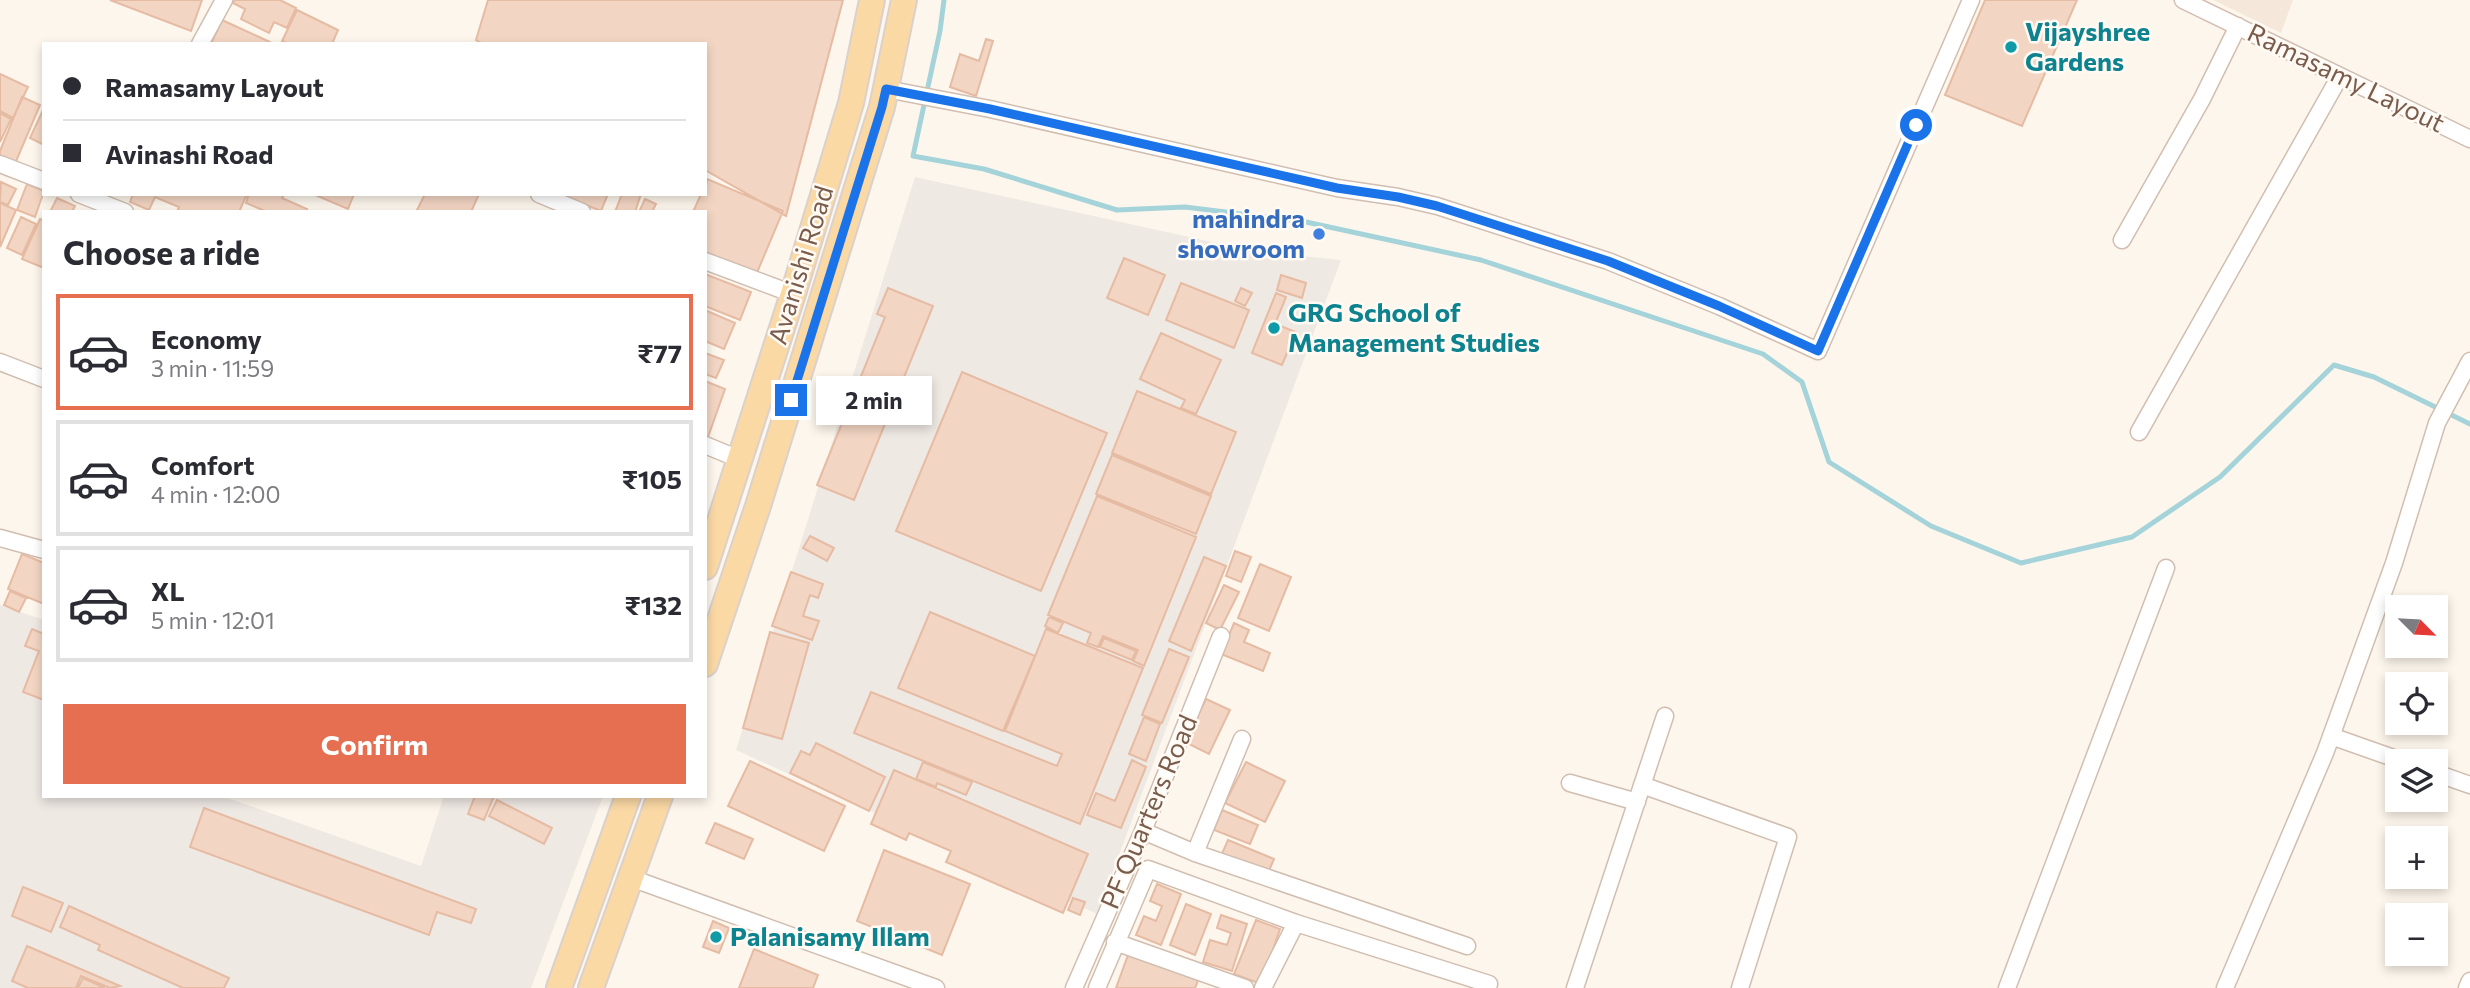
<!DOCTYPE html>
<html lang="en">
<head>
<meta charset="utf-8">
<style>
  :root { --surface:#fff; --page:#f7f7f7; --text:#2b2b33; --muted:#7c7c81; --line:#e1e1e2; --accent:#e76f51 }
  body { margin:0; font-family:Commissioner,sans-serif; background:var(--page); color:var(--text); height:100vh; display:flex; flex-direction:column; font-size:26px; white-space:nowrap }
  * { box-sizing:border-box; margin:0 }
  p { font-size:23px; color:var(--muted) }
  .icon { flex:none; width:38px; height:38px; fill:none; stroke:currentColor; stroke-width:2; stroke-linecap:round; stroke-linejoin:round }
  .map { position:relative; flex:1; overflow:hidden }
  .side { position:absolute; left:42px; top:210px; width:665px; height:588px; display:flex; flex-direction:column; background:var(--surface); border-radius:0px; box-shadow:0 4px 10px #0003 }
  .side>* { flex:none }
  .top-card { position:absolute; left:42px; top:42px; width:665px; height:154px; border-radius:0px; box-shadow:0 4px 10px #0003; display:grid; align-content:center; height:154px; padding:0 21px; background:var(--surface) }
  .needle { width:46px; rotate:114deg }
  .fabs { position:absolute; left:2385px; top:595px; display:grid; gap:14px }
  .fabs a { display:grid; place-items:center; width:63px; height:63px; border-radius:0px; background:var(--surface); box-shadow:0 4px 10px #0003; font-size:35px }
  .end { position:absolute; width:32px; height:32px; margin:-16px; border:9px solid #1a73e8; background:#fff; box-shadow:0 0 0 4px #fff }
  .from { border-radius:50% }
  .bubble { position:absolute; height:49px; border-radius:0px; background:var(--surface); box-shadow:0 4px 10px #0003; font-size:23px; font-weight:700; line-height:49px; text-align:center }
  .top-card b { display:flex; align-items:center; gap:24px; height:66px; font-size:26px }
  .top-card b+b { border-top:2px solid var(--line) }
  .top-card i { width:18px; height:18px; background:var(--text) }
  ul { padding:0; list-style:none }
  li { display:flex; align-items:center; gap:21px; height:116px; margin:0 14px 10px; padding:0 7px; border:4px solid var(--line); border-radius:0px }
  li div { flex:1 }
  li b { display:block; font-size:26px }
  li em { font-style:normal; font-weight:700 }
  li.on { border-color:var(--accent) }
  li>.icon { width:63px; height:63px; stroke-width:1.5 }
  h2 { padding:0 21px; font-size:32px; line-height:84px }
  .action { display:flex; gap:14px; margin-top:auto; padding:14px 21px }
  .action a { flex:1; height:80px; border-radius:0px; background:var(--accent); color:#fff; font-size:28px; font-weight:700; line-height:80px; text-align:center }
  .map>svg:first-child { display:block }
</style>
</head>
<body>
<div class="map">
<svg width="2470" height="988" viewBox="0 0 2470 988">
  <rect width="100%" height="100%" fill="#fdf6ec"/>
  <path fill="#f5e8da" d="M2213 0H2293L2281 33Z"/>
  <path fill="#efe9e4" d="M915 177 1253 251 1341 260 1097 914 736 750Z
    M0 605 44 620V796H222L421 866 444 796H603L531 988H0Z"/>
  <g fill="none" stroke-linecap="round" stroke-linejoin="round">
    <path stroke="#a5d3da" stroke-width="5" d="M944 0 940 31 913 156 984 169 1117 210 1185 207 1306 222 1481 260 1763 354 1802 382 1829 462 1931 526 2021 563 2132 537 2220 477 2334 365 2374 377 2470 424"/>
  </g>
  <path fill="#f3d5c3" stroke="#e6bba3" stroke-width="2" d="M110 0H202L191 31Z
    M235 0H280L296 8 287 28 274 22 269 33 241 19 245 9 233 3Z
    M488 0H843L786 216 705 170V44H483L476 40Z
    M1985 0H2077L2022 126 1945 95Z
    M297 10 338 30 332 44H289L282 41Z
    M222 20 270 42 269 44H211Z
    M986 39 993 41 976 96 950 87 960 54 979 61Z
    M0 74 28 87 13 118 0 111Z
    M22 97 40 105 14 166 0 160V151Z
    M43 110H44V145L30 138Z
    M0 113 11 119 0 142Z
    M707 179 783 211 756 275 705 253V212H693L701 194H705Z
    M1 182 16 189 8 205 0 202Z
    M27 184 44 191 35 217 17 210Z
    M133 194H247L239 212H177L179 207 155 197 149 210 130 202Z
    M249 194H284L282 198 307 209 306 212H267L246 203Z
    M313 194H354L348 209Z
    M425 194H479L471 212H416Z
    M558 194H608L601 211Z
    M622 194H641L635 212H615Z
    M57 198 75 206 72 212H50Z
    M645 199 656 204 652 212H639Z
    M0 203 16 210 0 247Z
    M21 217 36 224 22 255 7 248Z
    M40 219 44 221V268L22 259Z
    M1124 258 1165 275 1148 315 1107 298Z
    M705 274 751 292 740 320 705 306Z
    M1281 275 1306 283 1302 298 1277 290Z
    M1181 283 1249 310 1234 348 1166 320Z
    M888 288 933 306 854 500 817 485 885 317 877 314Z
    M1241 288 1252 293 1245 306 1235 301Z
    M1276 293 1286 297 1275 324 1296 332 1282 365 1252 353Z
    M705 310 735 323 724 349 705 341Z
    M1161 333 1221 360 1196 414 1181 408 1185 400 1140 379Z
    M705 353 724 360 716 378 705 374Z
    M962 372 1107 433 1041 591 896 531Z
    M705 381 725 389 708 437H705Z
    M1137 391 1236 432 1211 494 1112 453Z
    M1112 455 1211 496 1196 534 1096 494Z
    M1097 496 1196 537 1144 666 1133 661 1138 650 1103 636 1098 647 1087 643 1091 633 1048 615Z
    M810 536 834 548 827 561 803 548Z
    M1235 551 1251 557 1241 582 1226 576Z
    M22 554 44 563V604L8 589Z
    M1204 557 1226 566 1191 651 1169 641Z
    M1260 564 1291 577 1269 631 1238 618Z
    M791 572 823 584 818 598 810 595 803 616 819 621 812 640 772 626Z
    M1224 585 1239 592 1220 630 1206 623Z
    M10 591 26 598 19 612 4 605Z
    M930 612 1035 656 1003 731 898 688Z
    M1049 617 1063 623 1058 633 1045 626Z
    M1234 623 1249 630 1244 642 1270 653 1263 671 1221 654Z
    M32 629 44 634V700L23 692 39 651 25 646Z
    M1046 629 1143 668 1080 824 854 733 871 692 1057 766 1062 754 1005 731Z
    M770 632 809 643 782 739 743 728Z
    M1104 638 1136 651 1132 660 1100 647Z
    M1169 649 1189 657 1162 723 1142 715Z
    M1206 699 1230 710 1209 754 1185 742Z
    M1144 717 1160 724 1146 761 1129 754Z
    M816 743 885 777 869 811 790 773 801 751 810 755Z
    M1132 760 1146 767 1121 828 1087 815 1096 793 1115 801Z
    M750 761 845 806 824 851 728 806Z
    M923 762 972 782 966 795 937 783 936 787 916 779Z
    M1246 762 1285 781 1265 822 1225 803Z
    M894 770 1088 854 1063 913 946 862 951 851 909 833 906 840 871 824Z
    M475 796H494L484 820 468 814Z
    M497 800 552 828 544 844 489 816Z
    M204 808 476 909 471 923 437 912 429 935 190 847Z
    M1222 810 1258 825 1250 844 1214 830Z
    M715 823 753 839 744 859 706 843Z
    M1228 840 1274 859 1267 875 1221 856Z
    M884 850 970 884 942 955 857 921Z
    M1157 884 1181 894 1161 945 1136 935 1144 916 1156 921 1162 906 1150 901Z
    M23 887 63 903 51 932 12 916Z
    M1073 898 1085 902 1080 915 1068 910Z
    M1186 904 1211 914 1195 955 1170 945Z
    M69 906 229 978 224 988H183L98 950 100 945 60 927Z
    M1221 915 1247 924 1232 971 1203 962 1210 940 1227 945 1231 933 1217 928Z
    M1256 920 1280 929 1261 984 1234 974Z
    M713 921 729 928 719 953 703 947Z
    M27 946 120 986 110 988 81 976 76 988H28L12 981Z
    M754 949 818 975 813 988H739Z
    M1128 955 1199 978 1195 988H1116Z
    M83 978 105 988H78Z"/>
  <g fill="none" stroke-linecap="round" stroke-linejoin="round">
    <defs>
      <path id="minor" d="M2183 0 2470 139
        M200 44 224 0
        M886 89 990 109 1337 188 1398 197 1437 206 1608 261 1719 306 1818 351 1971 0
        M0 164 44 181
        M79 194 125 212
        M539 194 582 212
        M2122 240 2202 99 2238 26
        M705 261 793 294
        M0 362 44 379
        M2139 432 2340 76
        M705 445 739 459
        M0 538 44 550
        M2331 736 2402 761
        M2436 773 2470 785
        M1570 783 1637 802
        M1642 785 1788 837 1740 988
        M1143 831 1195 853 1467 946
        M1195 853 1242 739
        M631 878 936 988
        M1115 942 1245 988
        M1074 988 1143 831 1221 636
        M1097 988 1148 869 1296 923 1489 984 1487 988
        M1263 988 1296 923
        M1575 988 1665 716
        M2007 988 2166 568
        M2225 988 2325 753 2394 563 2437 423 2470 361
        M2467 988 2470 981"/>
      <path id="primary" d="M705 567 793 294 851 103 872 0
        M705 664 758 506 882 107 904 0
        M559 988 628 796
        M591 988 660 796"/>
    </defs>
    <use href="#minor" stroke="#d1beb0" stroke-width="19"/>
    <use href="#primary" stroke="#dad1cd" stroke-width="28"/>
    <use href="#minor" stroke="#fff" stroke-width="16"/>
    <use href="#primary" stroke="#fbd9a5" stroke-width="24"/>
  </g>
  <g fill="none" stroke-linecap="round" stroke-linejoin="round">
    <path stroke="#1a73e8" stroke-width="9" d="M791 400 882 107 886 89 990 109 1337 188 1398 197 1437 206 1608 261 1719 306 1818 351 1916 125"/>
  </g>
  <g fill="#0f9aa8" stroke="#fffaf3" stroke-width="2.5">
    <circle cx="2011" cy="47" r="7"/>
    <circle cx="1274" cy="328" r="7"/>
    <circle cx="716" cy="937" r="7"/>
  </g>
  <circle fill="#3f7fe0" stroke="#fffaf3" stroke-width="2.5" cx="1319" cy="234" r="7"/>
  <g text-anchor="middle" stroke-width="5" stroke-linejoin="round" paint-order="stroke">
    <g font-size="26" font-weight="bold" fill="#0d838f" stroke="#fffaf3" text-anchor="start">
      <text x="2025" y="41">Vijayshree<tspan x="2025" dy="30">Gardens</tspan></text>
      <text x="1288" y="322">GRG School of<tspan x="1288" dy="30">Management Studies</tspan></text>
      <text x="730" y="946">Palanisamy Illam</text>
    </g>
    <g font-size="26" fill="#7a5c4d" stroke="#fffaf3">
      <text transform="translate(2346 78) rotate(26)" y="9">Ramasamy Layout</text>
      <text transform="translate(801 265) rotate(-73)" y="9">Avanishi Road</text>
      <text transform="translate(1149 812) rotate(-67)" y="9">PF Quarters Road</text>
    </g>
    <g font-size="26" font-weight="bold" fill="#366cbe" stroke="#fffaf3" text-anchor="end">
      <text x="1305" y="228">mahindra<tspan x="1305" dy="30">showroom</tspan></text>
    </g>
  </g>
</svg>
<div class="fabs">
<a><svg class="needle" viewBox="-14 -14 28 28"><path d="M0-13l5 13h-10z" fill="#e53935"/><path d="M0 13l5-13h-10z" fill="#7c7c81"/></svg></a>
<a><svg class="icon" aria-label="locate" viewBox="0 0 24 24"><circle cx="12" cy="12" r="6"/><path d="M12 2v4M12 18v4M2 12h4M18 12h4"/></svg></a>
<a><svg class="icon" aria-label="layers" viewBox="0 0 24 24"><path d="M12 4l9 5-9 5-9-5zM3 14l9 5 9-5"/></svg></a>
<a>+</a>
<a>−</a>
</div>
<i class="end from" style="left:1916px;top:125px"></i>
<i class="end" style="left:791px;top:400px"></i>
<div class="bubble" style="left:816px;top:376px;width:116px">2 min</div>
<div class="top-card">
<b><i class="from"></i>Ramasamy Layout</b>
<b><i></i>Avinashi Road</b>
</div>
<section class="side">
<h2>Choose a ride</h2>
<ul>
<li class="on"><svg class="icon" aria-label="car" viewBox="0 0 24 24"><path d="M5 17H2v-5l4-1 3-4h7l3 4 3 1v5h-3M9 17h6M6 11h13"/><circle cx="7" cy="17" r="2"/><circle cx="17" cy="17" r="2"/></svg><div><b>Economy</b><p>3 min · 11:59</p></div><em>₹77</em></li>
<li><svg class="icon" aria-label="car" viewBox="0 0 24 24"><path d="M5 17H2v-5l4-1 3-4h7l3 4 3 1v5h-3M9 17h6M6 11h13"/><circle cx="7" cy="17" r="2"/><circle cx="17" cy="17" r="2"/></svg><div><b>Comfort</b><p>4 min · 12:00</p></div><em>₹105</em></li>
<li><svg class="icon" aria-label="car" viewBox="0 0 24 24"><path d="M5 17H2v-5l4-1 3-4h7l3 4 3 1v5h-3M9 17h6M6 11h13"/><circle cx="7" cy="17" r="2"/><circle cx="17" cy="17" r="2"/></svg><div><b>XL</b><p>5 min · 12:01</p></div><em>₹132</em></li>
</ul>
<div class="action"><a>Confirm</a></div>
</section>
</div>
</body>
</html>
